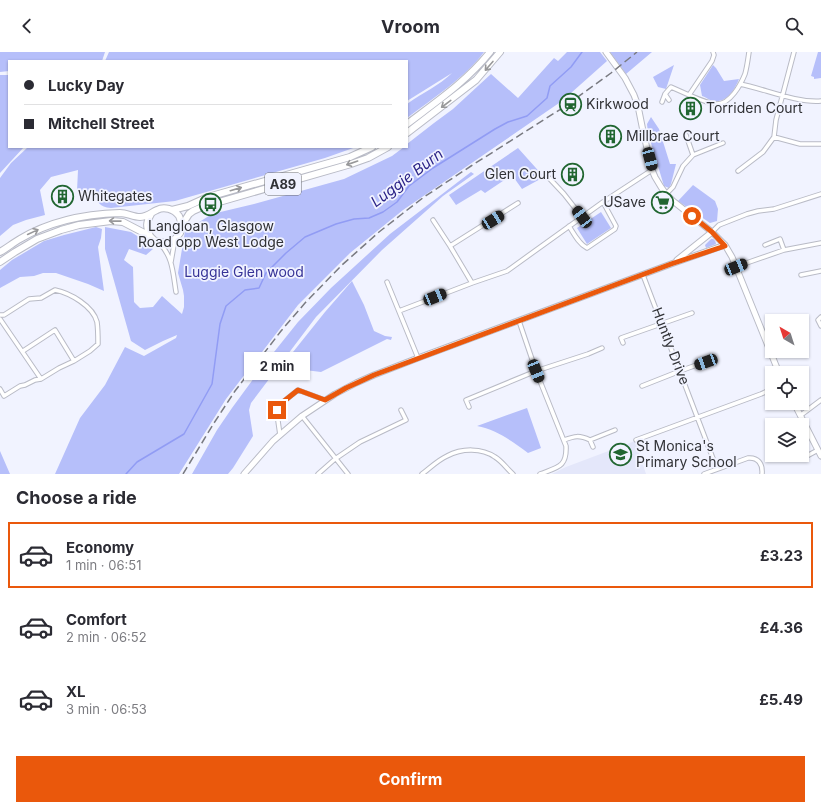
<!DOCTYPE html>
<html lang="en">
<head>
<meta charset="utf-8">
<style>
  :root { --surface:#fff; --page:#f7f7f7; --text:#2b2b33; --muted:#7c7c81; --line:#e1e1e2; --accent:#ea580c }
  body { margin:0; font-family:Inter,sans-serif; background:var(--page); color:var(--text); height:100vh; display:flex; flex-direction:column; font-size:15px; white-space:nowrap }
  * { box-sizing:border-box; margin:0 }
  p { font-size:13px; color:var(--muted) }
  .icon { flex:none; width:22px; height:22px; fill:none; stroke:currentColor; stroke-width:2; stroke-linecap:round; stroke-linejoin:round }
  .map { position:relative; height:422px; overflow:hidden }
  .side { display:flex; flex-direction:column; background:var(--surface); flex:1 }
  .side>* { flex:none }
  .hud { position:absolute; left:8px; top:8px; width:400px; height:88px; border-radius:0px; box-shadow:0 1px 3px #0004; display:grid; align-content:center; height:88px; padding:0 16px; background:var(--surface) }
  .needle { width:26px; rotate:321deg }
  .controls { position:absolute; left:765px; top:262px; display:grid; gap:8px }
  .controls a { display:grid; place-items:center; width:44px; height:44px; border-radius:0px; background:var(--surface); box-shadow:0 1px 3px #0004; font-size:20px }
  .end { position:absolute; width:18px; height:18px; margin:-9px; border:5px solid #ea580c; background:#fff; box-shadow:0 0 0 2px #fff }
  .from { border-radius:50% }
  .bubble { position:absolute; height:28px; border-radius:0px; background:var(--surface); box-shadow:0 1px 3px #0004; font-size:13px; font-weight:700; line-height:28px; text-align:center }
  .car { position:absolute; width:12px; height:24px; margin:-12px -6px; border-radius:5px; box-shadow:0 0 3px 1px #0007; background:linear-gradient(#222 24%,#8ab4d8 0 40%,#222 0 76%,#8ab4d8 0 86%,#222 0) }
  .hud b { display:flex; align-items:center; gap:14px; height:38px; font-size:15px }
  .hud b+b { border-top:1px solid var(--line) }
  .hud i { width:10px; height:10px; background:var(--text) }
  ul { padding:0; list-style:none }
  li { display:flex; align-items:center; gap:12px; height:66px; margin:0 8px 6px; padding:0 8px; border:2px solid transparent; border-radius:0px }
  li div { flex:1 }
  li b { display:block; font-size:15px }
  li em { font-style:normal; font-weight:700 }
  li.on { border-color:var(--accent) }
  li>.icon { width:36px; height:36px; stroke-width:1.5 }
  h2 { padding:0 16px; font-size:18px; line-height:48px }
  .action { display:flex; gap:8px; margin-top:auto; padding:8px 16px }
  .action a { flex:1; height:46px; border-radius:0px; background:var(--accent); color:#fff; font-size:16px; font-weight:700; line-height:46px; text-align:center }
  header { display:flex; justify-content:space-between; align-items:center; height:52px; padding:0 16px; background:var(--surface); font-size:18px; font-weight:700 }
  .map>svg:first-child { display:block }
</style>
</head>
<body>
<header><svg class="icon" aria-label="back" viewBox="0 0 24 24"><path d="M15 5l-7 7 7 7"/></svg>Vroom<svg class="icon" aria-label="search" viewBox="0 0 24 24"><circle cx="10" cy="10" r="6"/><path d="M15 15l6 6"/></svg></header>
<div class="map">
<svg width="821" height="422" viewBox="0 0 821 422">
  <rect width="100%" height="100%" fill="#f1f3ff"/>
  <path fill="#e4e7fa" d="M635 389 646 422H552L566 415Z"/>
  <path fill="#b6bffa" d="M0 0H105L102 9H9V19L0 20Z
    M109 0H484C466 25 432 47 407 66V52C422 41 439 34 452 21L407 49V9H105Z
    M567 0H600L607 9 562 49 403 158 350 201 298 253 226 347 179 422H55L80 366 105 333 125 295 144 304 176 286 177 283 163 289 145 298 131 289 105 197V175L131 180 142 187 153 197 146 203 129 197 124 208 133 215 134 250 140 256 153 255 162 244 182 262 184 255V244L183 238 178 221 185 179 212 162 254 152 344 127 392 104 404 95H407V92L434 71 453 57 491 22 518 46 554 6 558 9Z
    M610 0H652L626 22Z
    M818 0H821V26L814 27V25L811 24Z
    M674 13 666 37 658 35 653 25Z
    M713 13 716 16 724 29 739 27C735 37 727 51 714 49 710 49 706 45 702 44L700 33Z
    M0 23H9V95H24L0 121Z
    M651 65 659 77 670 112H676L671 132 669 136 664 134 648 81 647 72Z
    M28 95H356L325 106 175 149 111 156C99 155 98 150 93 141L84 139H77L78 118 51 125 40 138 45 163 26 168 13 173 0 184V126L11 111Z
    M518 96 544 125 522 137 512 123 485 141 481 138 456 153 449 143Z
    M471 120 474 122 443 144 382 198 316 265 251 351 249 358 253 384 233 416 228 422H192L217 378 232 356 262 315 298 270 331 236 390 182Z
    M693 133 715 149 718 157 717 169 710 171 678 149Z
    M601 160 611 176 587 192 577 176Z
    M96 175 102 177 101 186 98 195 104 239 88 232 56 221H43L34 224 20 225 0 236V218L12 208 44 189 64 183Z
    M711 187C714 186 716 190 716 192L706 196 705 193Z
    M352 229 364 253 374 279 385 284 392 285 391 288 387 287 321 320 281 315 325 260Z
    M527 356 541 396 528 401C512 389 497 378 477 374Z
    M0 399 10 422H0Z"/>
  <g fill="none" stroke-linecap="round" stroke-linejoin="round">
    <path stroke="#919cf4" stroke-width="1.5" d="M126 422 137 410 184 382 212 332 220 272 226 254 245 238 259 236 266 221 286 201 305 185 336 172 354 167 369 166 383 160 397 150 409 134 433 116 495 77 508 70 527 64 547 46 550 34 571 15 582 0"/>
    <defs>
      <path id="street" d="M740 32C765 37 796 51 821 49
        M665 42 669 48
        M689 43C696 46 710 52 716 52 730 53 741 32 745 22 747 15 748 7 749 0
        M662 50 665 42 671 35 689 43 712 9 714 3 713 0
        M686 83 693 103
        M774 85 800 92H821
        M738 119 763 100 774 85 776 68 794 0
        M549 126 564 142 582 165
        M666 142 673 135 683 114 693 103 723 91
        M433 168 450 194
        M569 174C574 182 579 192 587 196L615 177 616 174 603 150
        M712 180 719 173 747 162 758 159 774 157 821 142
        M159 191C173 204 173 222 176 240
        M765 193 780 187 784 198
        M171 210 175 187
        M735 215 784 198 821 191
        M643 223 717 417
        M801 223 821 219
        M387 230 418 306
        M472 231 450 194 518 151
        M399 259 472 231 507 219 603 150 652 118
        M0 263H4L29 247 41 246 55 238C70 241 93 254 97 270 98 277 98 285 98 292L90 299 74 309 59 316 41 327 35 328 25 333 20 334 4 344 0 337
        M821 265 818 268 821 274
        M0 267 41 327
        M519 269 536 319 566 394C567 415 558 415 540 422
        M623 291 621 286 692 261
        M23 299 55 278 74 309
        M642 334 680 319 713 307
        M469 355 466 348 536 319 588 302 602 296
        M801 363 821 348
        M302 364 348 422
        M280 383 277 362 278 354 298 338 325 348
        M564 388C575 384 579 383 590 388L615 378
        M590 388 593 395
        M636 388 761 342 772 337
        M805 405 818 398
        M318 422 335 407 360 390 406 368 401 358
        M422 422C430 416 438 408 447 404 462 396 482 396 495 405 502 409 507 417 513 422
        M704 422 748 406C758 405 763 412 762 422"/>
      <path id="secondary" d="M606 0 625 26 634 43 638 54 643 79 652 118 655 125 661 135 666 142 673 149 712 180 725 193 732 205 779 321
        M677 208 712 180
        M794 351 821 404
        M244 422 273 389 302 364 335 342 356 331 374 323 418 306 671 212 725 193"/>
      <path id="primary" d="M407 72C436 50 467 29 490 0
        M407 81 476 28 500 0
        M172 158 188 154 208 145 350 105 372 95
        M150 184C146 174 146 171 151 162
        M0 200C7 196 13 191 20 187 50 169 85 162 120 161 127 161 133 165 140 165 147 165 152 160 157 158 164 154 174 157 179 164 180 166 181 170 182 173
        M0 210 15 200 37 187 61 178 79 173 111 169 123 170 150 184 154 188 158 190 167 191 175 187 180 181 182 173 189 162 193 159 202 155 351 112 368 106 388 95"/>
    </defs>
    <use href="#street" stroke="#b9bbc6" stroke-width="5.5"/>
    <use href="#secondary" stroke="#b9bbc6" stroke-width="7"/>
    <use href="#primary" stroke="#b9bbc6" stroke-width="8"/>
    <use href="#street" stroke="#fff" stroke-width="3.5"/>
    <use href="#secondary" stroke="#fff" stroke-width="5"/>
    <use href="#primary" stroke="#fff" stroke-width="6"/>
    <path stroke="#797a81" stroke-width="1.5" stroke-dasharray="8 4" stroke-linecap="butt" d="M183 422 214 371 235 339 281 279 305 251 342 213 379 180 402 162 424 145 471 114 564 55 611 21 637 0"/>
  </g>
  <defs><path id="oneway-shaft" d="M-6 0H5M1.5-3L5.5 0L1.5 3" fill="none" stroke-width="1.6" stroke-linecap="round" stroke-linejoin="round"/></defs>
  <g stroke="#98989a">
    <use href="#oneway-shaft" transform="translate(489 14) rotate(131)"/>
    <use href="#oneway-shaft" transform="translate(446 52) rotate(143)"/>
    <use href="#oneway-shaft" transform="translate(352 111) rotate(161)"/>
    <use href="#oneway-shaft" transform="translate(236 137) rotate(-16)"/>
    <use href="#oneway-shaft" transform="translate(115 169) rotate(-179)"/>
    <use href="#oneway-shaft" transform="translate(33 180) rotate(-25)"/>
  </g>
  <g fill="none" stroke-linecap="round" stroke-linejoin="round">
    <path stroke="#ea580c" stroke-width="5" d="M277 358 278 354 298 338 325 348 346 336 374 323 671 212 725 194 712 180 692 164"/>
  </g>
  <defs>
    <symbol id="station-ring" viewBox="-11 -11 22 22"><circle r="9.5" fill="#f1f3ff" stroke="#216631" stroke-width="1.5"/><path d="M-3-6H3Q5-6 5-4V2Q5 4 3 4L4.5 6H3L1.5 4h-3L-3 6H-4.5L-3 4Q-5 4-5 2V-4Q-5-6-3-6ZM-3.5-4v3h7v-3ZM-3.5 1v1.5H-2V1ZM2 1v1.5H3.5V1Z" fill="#216631"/></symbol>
    <symbol id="building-ring" viewBox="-11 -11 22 22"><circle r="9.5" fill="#f1f3ff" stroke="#216631" stroke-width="1.5"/><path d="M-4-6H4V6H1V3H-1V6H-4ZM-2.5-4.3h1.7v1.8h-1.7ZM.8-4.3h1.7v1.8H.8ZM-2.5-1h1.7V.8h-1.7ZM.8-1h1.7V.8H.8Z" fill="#216631"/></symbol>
    <symbol id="supermarket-ring" viewBox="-11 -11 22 22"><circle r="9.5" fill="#f1f3ff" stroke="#216631" stroke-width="1.5"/><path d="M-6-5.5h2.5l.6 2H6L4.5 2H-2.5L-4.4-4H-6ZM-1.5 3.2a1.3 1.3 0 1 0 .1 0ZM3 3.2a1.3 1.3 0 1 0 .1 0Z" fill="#216631"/></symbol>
    <symbol id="bus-ring" viewBox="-11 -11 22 22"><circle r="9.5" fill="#f1f3ff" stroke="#216631" stroke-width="1.5"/><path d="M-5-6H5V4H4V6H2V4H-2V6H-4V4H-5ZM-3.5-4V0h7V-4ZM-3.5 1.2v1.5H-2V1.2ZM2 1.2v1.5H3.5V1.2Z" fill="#216631"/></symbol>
    <symbol id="school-ring" viewBox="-11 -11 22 22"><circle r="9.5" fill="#f1f3ff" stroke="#216631" stroke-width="1.5"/><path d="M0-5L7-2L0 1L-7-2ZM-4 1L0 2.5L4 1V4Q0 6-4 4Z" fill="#216631"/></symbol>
  </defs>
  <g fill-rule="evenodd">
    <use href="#station-ring" x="558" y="40" width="25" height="25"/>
    <use href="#building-ring" x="678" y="44" width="25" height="25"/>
    <use href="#building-ring" x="598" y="72" width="25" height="25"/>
    <use href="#building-ring" x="560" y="110" width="25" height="25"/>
    <use href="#building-ring" x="50" y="132" width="25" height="25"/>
    <use href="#supermarket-ring" x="650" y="138" width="25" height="25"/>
    <use href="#bus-ring" x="198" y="140" width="25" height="25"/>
    <use href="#school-ring" x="608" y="390" width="25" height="25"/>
  </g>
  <g text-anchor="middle" stroke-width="3.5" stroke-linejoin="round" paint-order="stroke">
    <rect fill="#f1f3ff" stroke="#6b6c72" stroke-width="1" x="265" y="121" width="36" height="22" rx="3"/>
    <g font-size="13" font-weight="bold" fill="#313236">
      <text x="283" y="137">A89</text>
    </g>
    <g font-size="14" fill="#313236" stroke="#f1f3ff" text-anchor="start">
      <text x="586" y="57">Kirkwood</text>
      <text x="706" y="61">Torriden Court</text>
      <text x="626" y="89">Millbrae Court</text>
      <text x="556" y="127" text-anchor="end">Glen Court</text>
      <text x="78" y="149">Whitegates</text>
      <text x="646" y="155" text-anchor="end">USave</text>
      <text x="211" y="179" text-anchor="middle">Langloan, Glasgow<tspan x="211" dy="16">Road opp West Lodge</tspan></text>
      <text x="636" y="399">St Monica's<tspan x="636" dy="16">Primary School</tspan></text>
    </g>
    <g font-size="14" fill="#363397" stroke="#f1f3ff">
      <text x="244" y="225">Luggie Glen wood</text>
    </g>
    <g font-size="14" fill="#313236" stroke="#f1f3ff">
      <text transform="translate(671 294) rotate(69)" y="5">Huntly Drive</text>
    </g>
    <g font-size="15" font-style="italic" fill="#2b2387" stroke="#f1f3ff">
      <text transform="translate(407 126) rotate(-37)" y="5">Luggie Burn</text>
    </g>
  </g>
</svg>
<div class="controls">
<a><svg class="needle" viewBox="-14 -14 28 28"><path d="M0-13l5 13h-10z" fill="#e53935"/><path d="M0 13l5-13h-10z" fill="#7c7c81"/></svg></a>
<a><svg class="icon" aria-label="locate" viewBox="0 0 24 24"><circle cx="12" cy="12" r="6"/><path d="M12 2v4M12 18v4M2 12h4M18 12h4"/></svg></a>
<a><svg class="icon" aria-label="layers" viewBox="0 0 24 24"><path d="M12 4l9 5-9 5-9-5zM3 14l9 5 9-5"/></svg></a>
</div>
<i class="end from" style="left:692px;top:164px"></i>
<i class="end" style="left:277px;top:358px"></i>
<div class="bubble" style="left:244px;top:300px;width:66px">2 min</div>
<i class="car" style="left:650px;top:107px;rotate:165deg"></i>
<i class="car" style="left:582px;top:165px;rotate:323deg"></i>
<i class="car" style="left:493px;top:168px;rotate:58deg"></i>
<i class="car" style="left:736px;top:215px;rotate:68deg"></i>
<i class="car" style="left:435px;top:245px;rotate:68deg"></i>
<i class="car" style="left:706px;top:310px;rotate:250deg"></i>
<i class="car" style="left:536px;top:319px;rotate:158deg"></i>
<div class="hud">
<b><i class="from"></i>Lucky Day</b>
<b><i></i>Mitchell Street</b>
</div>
</div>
<section class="side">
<h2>Choose a ride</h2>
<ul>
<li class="on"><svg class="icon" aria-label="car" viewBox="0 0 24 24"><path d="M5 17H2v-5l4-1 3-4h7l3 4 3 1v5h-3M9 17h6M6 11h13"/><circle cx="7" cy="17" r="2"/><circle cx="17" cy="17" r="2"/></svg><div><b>Economy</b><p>1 min · 06:51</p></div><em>£3.23</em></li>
<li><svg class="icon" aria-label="car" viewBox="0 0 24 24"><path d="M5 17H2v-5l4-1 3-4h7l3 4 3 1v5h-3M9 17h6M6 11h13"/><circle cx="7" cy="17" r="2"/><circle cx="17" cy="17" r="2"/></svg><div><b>Comfort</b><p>2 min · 06:52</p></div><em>£4.36</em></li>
<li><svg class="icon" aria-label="car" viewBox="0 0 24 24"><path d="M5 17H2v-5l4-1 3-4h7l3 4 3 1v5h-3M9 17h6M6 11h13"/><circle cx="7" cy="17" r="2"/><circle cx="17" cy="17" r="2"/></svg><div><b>XL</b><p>3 min · 06:53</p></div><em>£5.49</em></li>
</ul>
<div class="action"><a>Confirm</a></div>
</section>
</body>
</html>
